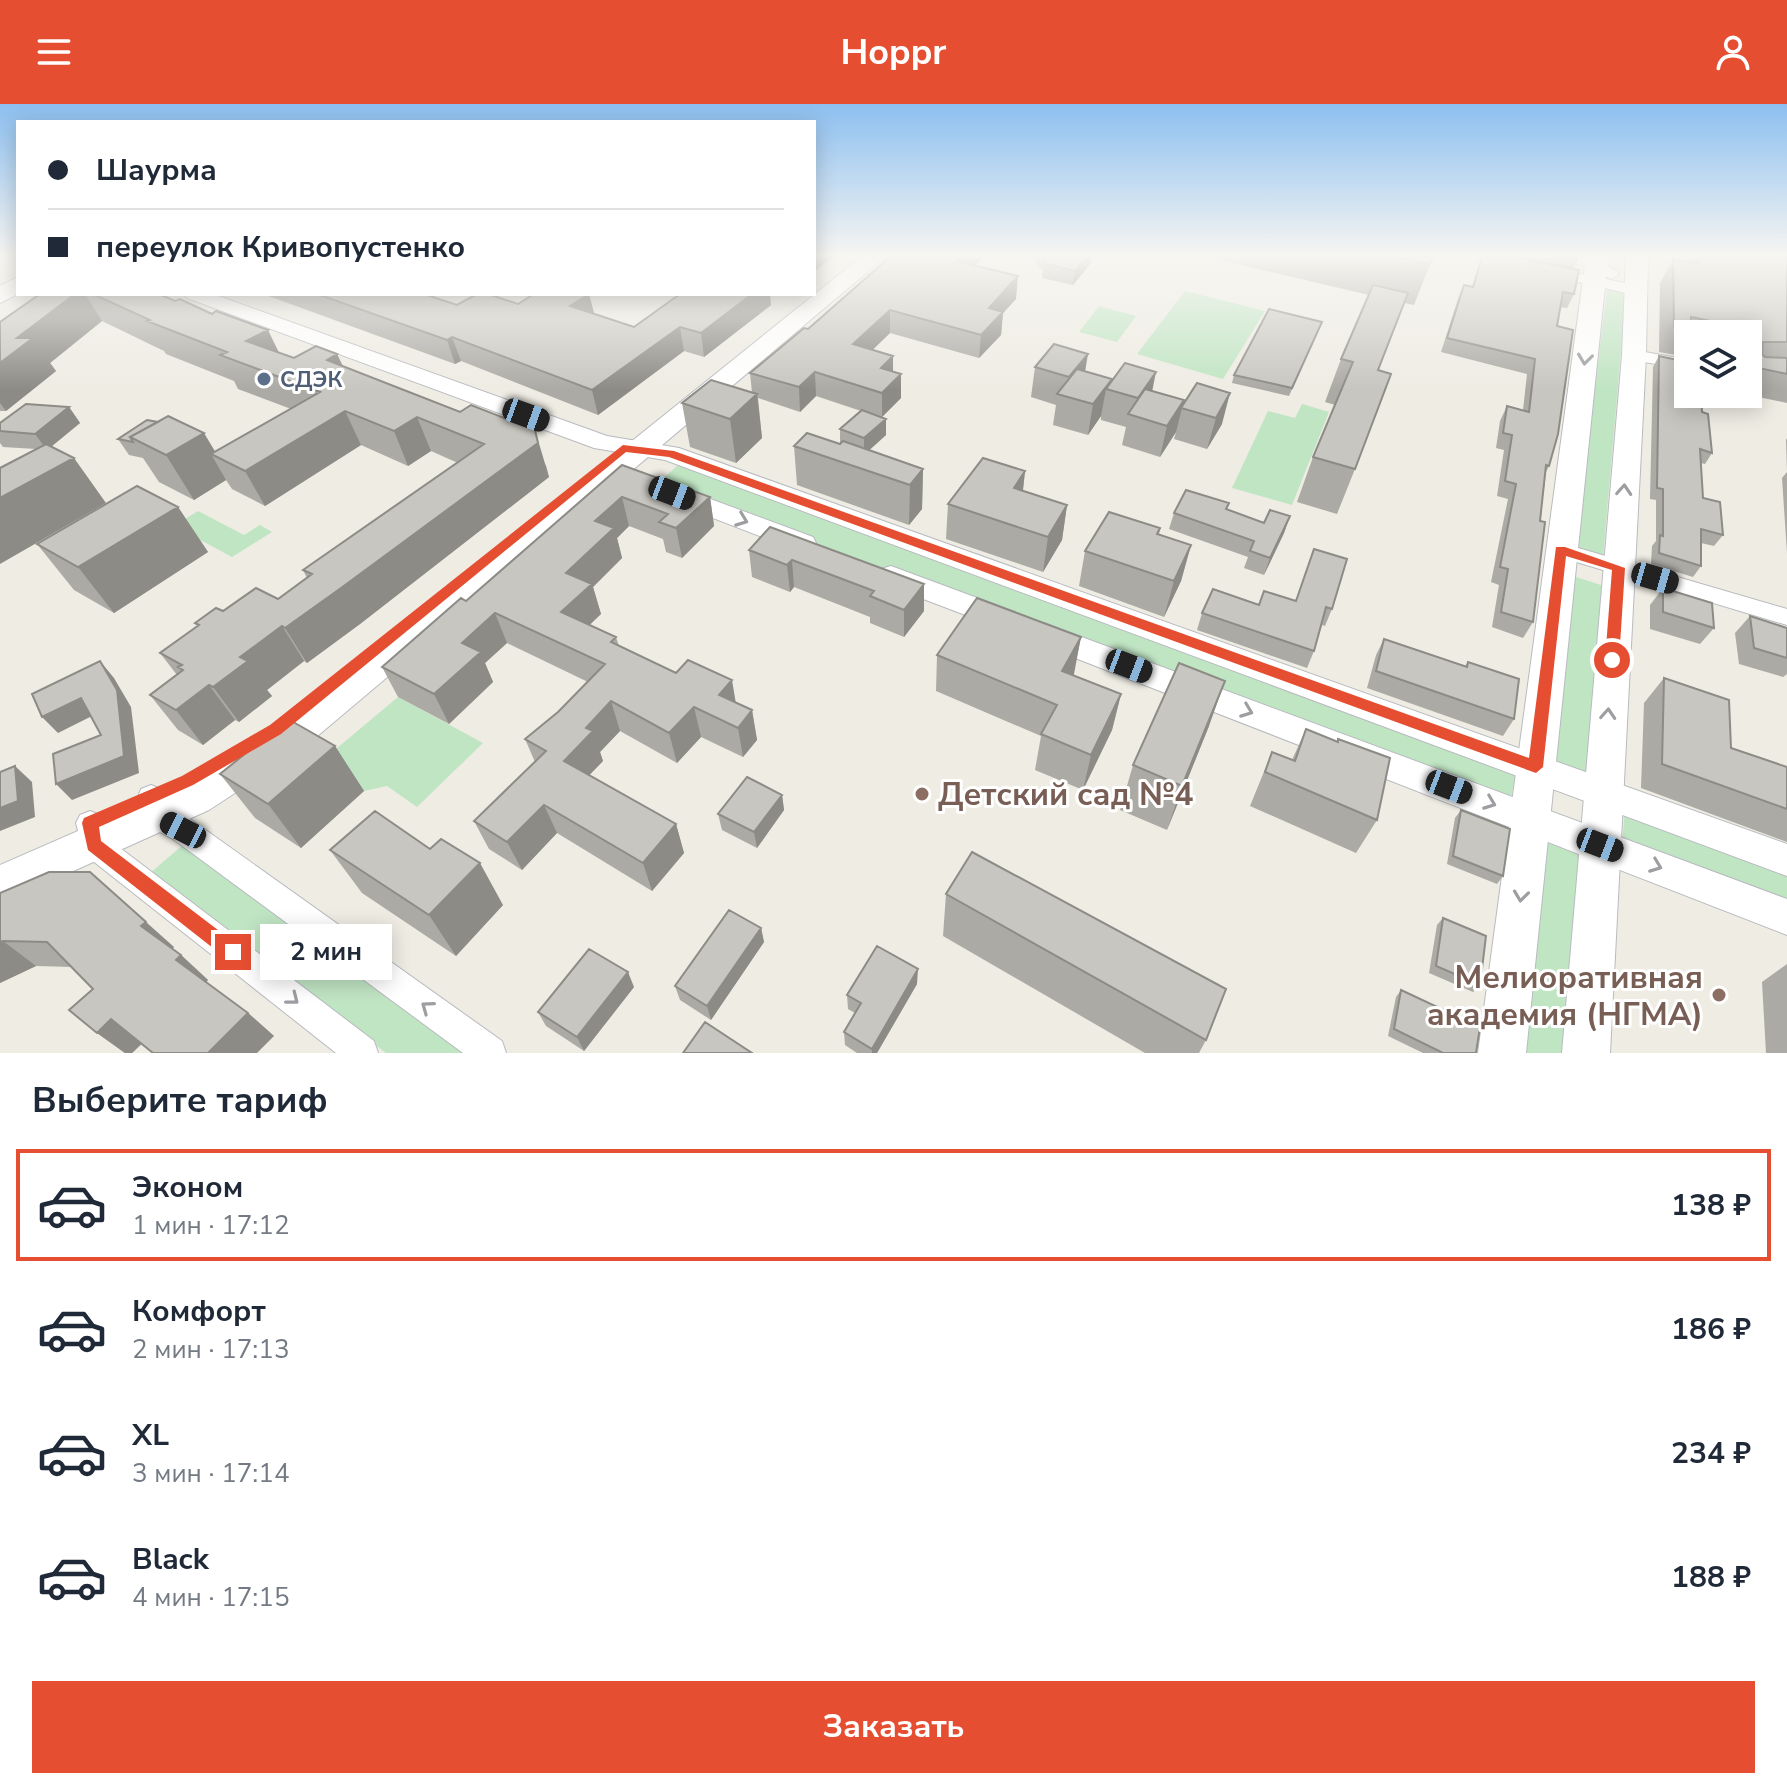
<!DOCTYPE html>
<html lang="ru">
<head>
<meta charset="utf-8">
<style>
  :root { --surface:#fff; --page:#f6f6f7; --text:#1f2937; --muted:#747a83; --line:#e0e1e3; --accent:#e64e31 }
  body { margin:0; font-family:"Nunito Sans",sans-serif; background:var(--page); color:var(--text); height:100vh; display:flex; flex-direction:column; font-size:30px; white-space:nowrap }
  * { box-sizing:border-box; margin:0 }
  p { font-size:26px; color:var(--muted) }
  .icon { flex:none; width:44px; height:44px; fill:none; stroke:currentColor; stroke-width:2; stroke-linecap:round; stroke-linejoin:round }
  .map { position:relative; height:949px; overflow:hidden }
  .panel { display:flex; flex-direction:column; background:var(--surface); flex:1 }
  .panel>* { flex:none }
  .hud { position:absolute; left:16px; top:16px; width:800px; height:176px; border-radius:0px; box-shadow:0 4px 20px #0003; display:grid; align-content:center; height:176px; padding:0 32px; background:var(--surface) }
  .fabs { position:absolute; left:1674px; top:216px; display:grid; gap:16px }
  .fabs a { display:grid; place-items:center; width:88px; height:88px; border-radius:0px; background:var(--surface); box-shadow:0 4px 20px #0003; font-size:40px }
  .end { position:absolute; width:36px; height:36px; margin:-18px; border:10px solid #e64e31; background:#fff; box-shadow:0 0 0 4px #fff }
  .from { border-radius:50% }
  .bubble { position:absolute; height:56px; border-radius:0px; background:var(--surface); box-shadow:0 4px 20px #0003; font-size:26px; font-weight:700; line-height:56px; text-align:center }
  .car { position:absolute; width:24px; height:48px; margin:-24px -12px; border-radius:10px; box-shadow:0 0 6px 2px #0007; background:linear-gradient(#222 24%,#8ab4d8 0 40%,#222 0 76%,#8ab4d8 0 86%,#222 0) }
  .hud b { display:flex; align-items:center; gap:28px; height:76px; font-size:30px }
  .hud b+b { border-top:2px solid var(--line) }
  .hud i { width:20px; height:20px; background:var(--text) }
  ul { padding:0; list-style:none }
  li { display:flex; align-items:center; gap:24px; height:112px; margin:0 16px 12px; padding:0 16px; border:4px solid transparent; border-radius:0px }
  li div { flex:1 }
  li b { display:block; font-size:30px }
  li em { font-style:normal; font-weight:700 }
  li.selected { border-color:var(--accent) }
  li>.icon { width:72px; height:72px; stroke-width:1.5 }
  h2 { padding:0 32px; font-size:36px; line-height:96px }
  .action { display:flex; gap:16px; margin-top:auto; padding:16px 32px }
  .action a { flex:1; height:92px; border-radius:0px; background:var(--accent); color:#fff; font-size:32px; font-weight:700; line-height:92px; text-align:center }
  header { display:flex; justify-content:space-between; align-items:center; height:104px; padding:0 32px; background:var(--accent); color:#fff; font-size:36px; font-weight:700 }
  .map>svg:first-child { display:block }
</style>
</head>
<body>
<header><svg class="icon" aria-label="menu" viewBox="0 0 24 24"><path d="M4 6h16M4 12h16M4 18h16"/></svg>Hoppr<svg class="icon" aria-label="person" viewBox="0 0 24 24"><circle cx="12" cy="8" r="4"/><path d="M4 21q1-7 8-7t8 7"/></svg></header>
<div class="map">
<svg width="1787" height="949" viewBox="0 0 1787 949">
  <rect width="100%" height="100%" fill="#eeece3"/>
  <path fill="#c0e5c3" d="M1607 184 1626 188 1603 454 1576 446Z
    M1185 187 1265 207 1223 275 1137 250Z
    M1099 202 1136 212 1117 238 1079 228Z
    M1302 300 1329 308 1292 401 1232 384 1268 307 1295 314Z
    M678 361 1518 660 1509 703 658 379Z
    M198 407 244 431 260 421 272 428 232 453 174 422Z
    M1573 472 1604 482 1586 672 1549 658Z
    M398 593 483 639 417 703 387 682 364 687 318 660Z
    M1625 701 1787 762V808L1622 744Z
    M1539 731 1589 751 1574 949H1513Z
    M184 740 468 949H386L149 770Z"/>
  <g fill="none" stroke-linecap="round" stroke-linejoin="round">
    <defs>
      <path id="minor" d="M1556 153C1579 153 1601 152 1619 170L1611 175 1591 163 1558 156Z
        M1547 163 1635 181 1643 186 1635 191 1542 170 1540 167Z
        M1634 246 1688 256V266L1628 255 1626 251 1628 247Z
        M1561 439 1787 505V521L1553 451 1550 446 1553 441Z
        M151 681 161 685 168 705 193 717 502 937 506 949H463L173 735 147 721 138 693 141 685Z
        M90 707 100 711 107 734 374 937 378 949H336L84 750 76 719 80 711Z"/>
      <path id="tertiary" d="M184 190H213L607 332 679 344 1787 740V772L665 356 594 344 187 194Z
        M678 383 813 433 816 439 813 445 803 448 793 445 669 397 665 391 669 385Z
        M891 462 1015 508 1020 515 1015 522 1005 526 881 479 877 472 881 465Z
        M1044 519 1787 795V831L1034 538 1029 530 1034 522Z"/>
      <path id="secondary" d="M861 153H885L302 645 209 706 0 800V761L181 682 276 623Z
        M1586 153H1608L1526 949H1478Z
        M1626 153H1648L1646 251 1610 949H1562L1622 251Z
        M18 173V190L0 199V182Z"/>
    </defs>
    <use href="#minor" stroke="#b8babf" stroke-width="2"/>
    <use href="#tertiary" stroke="#b8babf" stroke-width="2"/>
    <use href="#secondary" stroke="#b9bbc1" stroke-width="2"/>
    <use href="#minor" fill="#fff" fill-rule="evenodd"/>
    <use href="#tertiary" fill="#fff" fill-rule="evenodd"/>
    <use href="#secondary" fill="#fff" fill-rule="evenodd"/>
  </g>
  <path fill="#acaaa5" d="M890 153H984L974 162 1016 195 1003 209 1001 231 979 254 890 229 872 246 893 267 901 294 882 313 886 331 869 346 923 365 922 405 909 421 797 381 794 342 840 340V325L861 307 816 292 800 308 758 294 762 334 736 359 690 343 682 299 752 289 750 269 808 225Z
    M1036 153H1092L1091 159 1073 181 1042 174 1043 166 1035 160Z
    M1207 153H1433L1414 201 1404 199 1378 266 1355 365 1337 410 1297 398 1313 353 1335 301 1325 298 1341 255 1369 191Z
    M1482 153H1566L1577 155 1573 165 1574 190 1567 204 1560 203 1557 222 1549 362 1546 368 1540 417 1533 518 1523 534 1492 523 1499 481 1491 478 1508 395 1497 392 1504 346 1496 344 1500 317 1507 302 1523 306 1527 270 1441 248 1458 195 1464 181 1472 183Z
    M1686 153H1787V299L1744 290H1748V230H1688V240L1683 239 1676 251 1659 248 1660 179 1673 155 1686 158Z
    M40 190H159L279 249 294 254 337 250 343 262 546 361 549 373 360 520 307 559 304 557 267 586 272 592 239 618 235 616 203 641 178 626 150 591 177 571 160 549 197 522 195 519 223 507 278 495 307 474 303 466 458 359 431 347 408 362 361 341 265 402 232 385 226 376 194 396 159 378 143 354 129 351 118 335 147 316 215 348 291 305 238 285 234 277 166 250 164 247 102 217 50 259 56 267 6 307H0V218Z
    M263 190H424L457 201 518 200 589 190 594 210 634 223 771 201 704 253 684 247 598 311 461 257 455 260Z
    M1319 225 1289 292 1232 279 1234 271Z
    M1659 252 1683 276 1702 308 1712 349 1705 360 1701 359 1703 394 1723 431 1714 442 1701 439V462L1693 473 1651 460 1652 442 1656 437V396L1650 395 1653 263Z
    M1035 263 1085 267 1111 278 1152 287 1184 296 1182 303 1197 279 1222 320 1207 345 1174 335 1176 328 1160 353 1122 341 1126 323 1101 316V312L1088 331 1053 321 1056 301 1031 293Z
    M69 303 80 319 51 343 106 399 36 345 3 343 0 339V319Z
    M1787 334V449L1782 374 1787 368 1786 336Z
    M622 361 710 393 714 422 682 454 666 448 663 435 629 422 617 434 622 454 593 483 601 510 589 521 616 533 619 542 752 606 757 636 743 653 701 633 677 659 620 627 600 648 603 657 589 671 676 720 684 749 652 787 557 729 522 766 489 745 474 717 535 658 525 635 558 608 588 578 507 539 485 559 493 578 449 620 398 593 382 563 466 497Z
    M1025 367 1023 387 1067 401 1062 436 1043 468 946 435 948 400Z
    M1229 399 1227 406 1264 419 1290 412 1284 429 1264 471 1244 464 1248 453 1169 425 1174 409Z
    M178 403 208 448 114 509 74 486 37 440Z
    M770 423 924 507 904 533 870 519V513L794 483 790 488 752 473 749 446Z
    M1160 424 1159 431 1191 441 1181 477 1164 513 1079 482 1085 447Z
    M1314 445 1332 505 1325 522 1322 521 1314 547 1307 564 1197 526 1202 509 1259 501 1296 497Z
    M1663 484 1714 524 1700 540 1650 525V501Z
    M1750 512 1787 524V570L1783 573 1739 560 1735 529Z
    M1081 533 1073 571 1121 590 1112 626 1083 686 1035 666 1041 632 936 587 937 551Z
    M1384 535 1465 562 1468 558 1514 615 1503 632 1367 584 1376 551Z
    M1664 574 1731 644 1787 663V738L1641 684 1644 599Z
    M1209 622 1167 726 1120 706 1133 661Z
    M1306 625 1377 716 1356 749 1250 702 1272 648 1292 656Z
    M335 642 364 687 301 744 255 714 220 670Z
    M782 691 784 706 757 744 722 726 718 710Z
    M1461 706 1503 772 1497 780 1447 760 1455 714Z
    M330 746 503 801 456 852 362 789Z
    M0 789 174 843 172 845 181 851 208 876 206 878 248 909 274 932 142 940 132 949H125L97 929 93 885 72 863 36 862 0 879Z
    M946 790 1206 936 1199 949H1145L943 832Z
    M1443 814 1480 881 1473 888 1429 869 1437 821Z
    M761 824 764 838 711 916 680 896 675 882Z
    M1787 860V949H1766L1762 878Z
    M917 880 877 949H857L845 941 844 928 855 909 848 905 847 891Z
    M634 883 584 947 546 922 538 908Z
    M1401 886 1476 949H1423L1388 932 1396 893Z"/>
  <path fill="#8c8b86" d="M814 153H833L814 168Z
    M960 153H984L955 179 956 157Z
    M1086 153H1092L1091 159 1073 181 1075 167Z
    M1018 172 1016 195 1003 209 1001 231 979 254 981 231 989 204Z
    M75 190H85L102 217 50 259 56 267 6 307 0 299V259L17 234Z
    M589 190 595 213 570 202Z
    M752 190H770L771 201 704 253 701 229Z
    M890 206V229L854 264 853 240Z
    M680 223 684 247 598 311 592 286Z
    M268 226 284 259 246 237Z
    M452 233 461 257 455 260 447 236Z
    M337 250 352 283 327 256Z
    M1088 250 1083 280 1067 293 1069 273Z
    M893 252V276L881 264Z
    M815 268 816 292 800 308 799 283Z
    M1156 268 1150 298 1138 294Z
    M901 270V294L882 313V289Z
    M1112 275 1110 286 1106 285 1101 312 1088 331 1093 300Z
    M1230 289 1222 320 1207 345 1216 314Z
    M757 290 762 334 736 359 730 315Z
    M1184 296 1176 328 1160 353 1167 322Z
    M69 303 80 319 47 346 35 330Z
    M345 307 361 341 265 402 245 367Z
    M417 313 431 347 408 362 394 327Z
    M886 315V331L864 351V334Z
    M535 326 549 373 360 520 307 559 285 524Z
    M204 329 219 354 211 350 226 376 194 396 166 351Z
    M74 354 106 399 0 460V394Z
    M923 365 922 405 909 421 910 381Z
    M1025 367 1021 402 1014 384Z
    M622 393 629 422 617 434 622 454 593 483 601 510 571 539 561 508 566 469 595 417Z
    M710 393 714 422 682 454 676 424Z
    M1067 401 1062 436 1043 468 1048 433Z
    M178 403 208 448 114 509 78 463Z
    M1290 412 1284 429 1264 471 1270 454Z
    M1191 441 1181 477 1164 513 1174 477Z
    M792 456 794 483 790 488 787 461Z
    M924 480V507L904 533V506Z
    M495 509 507 539 485 559 493 578 449 620 434 590 462 539Z
    M282 522 304 557 267 586 272 592 239 618 213 583 240 553Z
    M1081 533 1074 570 1056 603 1062 567Z
    M100 557 114 574 131 603 139 669 72 696 56 680 124 652Z
    M732 576 737 606 719 591Z
    M1225 577 1209 622 1167 726 1182 682Z
    M209 581 235 616 203 641 176 606Z
    M1121 590 1112 626 1083 686 1091 651Z
    M81 594 96 610 58 629 42 613Z
    M611 597 620 627 600 648 603 657 575 686 564 657 586 624Z
    M694 603 701 633 677 659 669 629Z
    M752 606 757 636 743 653 738 624Z
    M335 642 364 687 301 744 268 700Z
    M15 662 32 678 35 713 0 727V704Z
    M782 691 784 706 757 744 754 728Z
    M544 701 557 729 522 766 507 738Z
    M676 720 684 749 652 787 643 759Z
    M480 759 503 801 456 852 429 811Z
    M146 818 174 843 169 848 141 822Z
    M761 824 764 838 711 916 707 902Z
    M3 837 36 862 0 879V838Z
    M181 851 208 876 204 881 176 856Z
    M918 865 917 880 877 949H872V945Z
    M628 868 634 883 584 947 577 933Z
    M248 909 274 932 257 949H208Z
    M111 915 142 939 132 949H125L97 929Z"/>
  <path fill="#c8c6c0" stroke="#8c8b86" stroke-width="2" d="M890 153H960L956 157 1018 172 989 204 1003 208 981 231 890 206 853 240 893 252 881 264 901 270 882 289 815 268 799 283 750 269 804 224 808 225Z
    M1045 153H1086L1075 167 1043 159 1047 155Z
    M1396 153H1433L1430 160Z
    M1482 153H1516L1579 166 1574 190 1563 188 1557 222 1573 226 1558 330 1549 362 1546 361 1540 417 1545 418 1533 518 1501 508 1508 465 1500 463 1516 380 1505 377 1512 331 1503 329 1507 302 1529 308 1535 255 1447 234 1464 181 1473 183Z
    M1552 153H1566L1577 155 1576 158Z
    M1698 153H1787V238H1763L1762 250 1765 253 1787 254V270L1749 262 1748 230H1741L1740 223 1691 213V226L1674 223 1673 155 1698 160Z
    M1373 181 1408 189 1378 266 1391 270 1355 365 1313 353 1353 258 1341 255Z
    M40 190H75L17 234H33L0 259V218Z
    M93 190H159L175 197 180 195 212 210 216 207 268 226 246 237 294 254 316 242 337 250 327 256 460 308 471 301 535 326 538 339 341 484 285 524 282 522 240 553 248 557 213 583 209 581 176 606 150 591 183 566 178 563 182 561 160 549 199 521 195 519 216 504 223 507 256 484 278 495 312 470 303 466 484 340 417 313 394 327 345 307 245 367 211 350 320 288 220 251 227 248 147 217 150 216Z
    M317 190H424L457 201 477 190H488L518 200 534 190H589L570 202 634 223 680 190H752L701 229 680 223 592 286 452 233 447 236Z
    M1269 205 1322 218 1292 284 1234 271Z
    M1054 240 1088 250 1069 273 1035 263Z
    M1659 252 1682 257 1683 276 1688 277V290H1701L1702 308 1708 310 1712 349 1700 345 1703 394 1720 398 1723 431 1701 425V462L1659 449 1660 431 1663 432V385L1657 384Z
    M1125 259 1156 268 1138 294 1106 285Z
    M1077 265 1112 275 1093 300 1057 290Z
    M711 276 757 290 730 315 682 299Z
    M1197 279 1230 289 1216 314 1181 304Z
    M1145 285 1184 296 1167 322 1128 310Z
    M26 300 69 303 35 330 0 327V319Z
    M862 306 886 315 864 334 840 325Z
    M168 312 204 329 166 351 130 333Z
    M147 316 158 318 130 333 133 338 118 335Z
    M807 329 840 340 843 337 923 365 910 381 794 342Z
    M46 340 74 354 0 394V364Z
    M983 354 1025 367 1014 384 1067 401 1048 433 948 400Z
    M622 361 710 393 676 424 659 418 668 410 622 393 595 417 614 424 566 469 592 480 561 508 616 533 611 538 676 569 688 556 732 576 719 591 752 606 738 624 694 603 669 629 611 597 586 624 593 627 564 657 676 720 643 759 544 701 507 738 474 717 546 647 525 635 558 608 605 560 495 509 462 539 481 548 434 590 382 563 461 494 466 497Z
    M137 382 178 403 78 463 37 440Z
    M1186 386 1229 399 1226 405 1264 419 1270 406 1290 412 1270 454 1250 447 1254 437 1174 409Z
    M1109 408 1160 424 1157 430 1191 441 1174 477 1085 447Z
    M770 423 924 480 904 506 870 492 874 487 792 456 787 461 749 446Z
    M1314 445 1347 455 1332 505 1326 503 1314 547 1202 509 1213 485 1259 501 1264 487 1296 497Z
    M1663 484 1712 499 1714 524 1663 508Z
    M977 494 1081 533 1062 567 1121 590 1091 651 1041 630 1057 601 937 551Z
    M1750 512 1787 524V554L1754 544Z
    M1384 535 1467 563 1468 558 1519 575 1514 615 1376 567Z
    M100 557 117 586 124 652 56 680 53 650 101 631 81 594 42 613 32 590Z
    M1179 559 1225 577 1182 682 1133 661Z
    M1664 574 1729 596 1731 644 1787 663V705L1662 660Z
    M288 615 335 642 268 700 220 670Z
    M1306 625 1338 638V635L1390 654 1377 716 1265 668 1272 648 1295 657Z
    M15 662 18 697 0 704V668Z
    M747 673 782 691 754 728 718 710Z
    M1461 706 1510 725 1503 772 1453 752Z
    M375 707 430 745 441 735 480 759 429 811 330 746Z
    M972 748 1226 885 1206 936 946 790Z
    M49 768H90L146 818 141 822 181 851 176 856 248 909 208 949H153L111 915 97 929 69 906 93 885 47 838 3 837 0 838V789Z
    M729 806 761 824 707 902 675 882Z
    M1443 814 1486 832 1480 881 1436 862Z
    M877 842 918 865 872 945 844 928 861 899 847 891Z
    M589 845 628 868 577 933 538 908Z
    M1401 886 1480 923 1476 949H1443L1394 925Z
    M705 918 752 949H683Z"/>
  <defs><path id="oneway-chevron" d="M-2-3.5L2.5 0L-2 3.5" fill="none" stroke-width="1.6" stroke-linecap="round" stroke-linejoin="round" transform="scale(2)"/></defs>
  <g stroke="#9d9ea2">
    <use href="#oneway-chevron" transform="translate(1585 255) rotate(97)"/>
    <use href="#oneway-chevron" transform="translate(1624 386) rotate(-86)"/>
    <use href="#oneway-chevron" transform="translate(742 416) rotate(21)"/>
    <use href="#oneway-chevron" transform="translate(1247 607) rotate(21)"/>
    <use href="#oneway-chevron" transform="translate(1608 610) rotate(-86)"/>
    <use href="#oneway-chevron" transform="translate(1490 699) rotate(21)"/>
    <use href="#oneway-chevron" transform="translate(1656 762) rotate(21)"/>
    <use href="#oneway-chevron" transform="translate(1521 792) rotate(97)"/>
    <use href="#oneway-chevron" transform="translate(293 895) rotate(38)"/>
    <use href="#oneway-chevron" transform="translate(427 903) rotate(-144)"/>
  </g>
  <linearGradient id="sky" x2="0" y2="1"><stop stop-color="#8cbff0"/><stop offset="0.53" stop-color="#f7f6f2"/><stop offset="1" stop-color="#f7f6f2" stop-opacity="0"/></linearGradient>
  <rect width="1787" height="286" fill="url(#sky)"/>
  <path fill="#e64e31" d="M623 341 674 347 1529 654 1556 443H1565L1625 464 1619 556 1612 561 1605 556 1612 466 1566 452 1543 663 1536 669 669 353 626 348 281 630 193 681 99 723 101 737 239 842 242 848 239 855 233 857 227 855 88 746 82 719 84 714 182 672 270 621Z"/>
  <circle fill="#5c6f8a" stroke="#fff" stroke-width="3" cx="264" cy="275" r="8"/>
  <g fill="#8d6e63" stroke="#fff" stroke-width="3">
    <circle cx="922" cy="690" r="8"/>
    <circle cx="1719" cy="891" r="8"/>
  </g>
  <g text-anchor="middle" stroke-width="6" stroke-linejoin="round" paint-order="stroke">
    <g font-size="22" font-weight="bold" fill="#4e5e75" stroke="#fff" text-anchor="start">
      <text x="280" y="283">СДЭК</text>
    </g>
    <g font-size="32" font-weight="bold" fill="#785e54" stroke="#fff" text-anchor="start">
      <text x="938" y="701">Детский сад №4</text>
      <text x="1703" y="884" text-anchor="end">Мелиоративная<tspan x="1703" dy="37">академия (НГМА)</tspan></text>
    </g>
  </g>
</svg>
<div class="fabs">
<a><svg class="icon" aria-label="layers" viewBox="0 0 24 24"><path d="M12 4l9 5-9 5-9-5zM3 14l9 5 9-5"/></svg></a>
</div>
<i class="end from" style="left:1612px;top:556px"></i>
<i class="end" style="left:233px;top:848px"></i>
<div class="bubble" style="left:260px;top:820px;width:132px">2 мин</div>
<i class="car" style="left:526px;top:311px;rotate:110deg"></i>
<i class="car" style="left:672px;top:389px;rotate:111deg"></i>
<i class="car" style="left:1655px;top:474px;rotate:106deg"></i>
<i class="car" style="left:1129px;top:562px;rotate:111deg"></i>
<i class="car" style="left:1449px;top:683px;rotate:111deg"></i>
<i class="car" style="left:183px;top:726px;rotate:297deg"></i>
<i class="car" style="left:1600px;top:741px;rotate:111deg"></i>
<div class="hud">
<b><i class="from"></i>Шаурма</b>
<b><i></i>переулок Кривопустенко</b>
</div>
</div>
<section class="panel">
<h2>Выберите тариф</h2>
<ul>
<li class="selected"><svg class="icon" aria-label="car" viewBox="0 0 24 24"><path d="M5 17H2v-5l4-1 3-4h7l3 4 3 1v5h-3M9 17h6M6 11h13"/><circle cx="7" cy="17" r="2"/><circle cx="17" cy="17" r="2"/></svg><div><b>Эконом</b><p>1 мин · 17:12</p></div><em>138 ₽</em></li>
<li><svg class="icon" aria-label="car" viewBox="0 0 24 24"><path d="M5 17H2v-5l4-1 3-4h7l3 4 3 1v5h-3M9 17h6M6 11h13"/><circle cx="7" cy="17" r="2"/><circle cx="17" cy="17" r="2"/></svg><div><b>Комфорт</b><p>2 мин · 17:13</p></div><em>186 ₽</em></li>
<li><svg class="icon" aria-label="car" viewBox="0 0 24 24"><path d="M5 17H2v-5l4-1 3-4h7l3 4 3 1v5h-3M9 17h6M6 11h13"/><circle cx="7" cy="17" r="2"/><circle cx="17" cy="17" r="2"/></svg><div><b>XL</b><p>3 мин · 17:14</p></div><em>234 ₽</em></li>
<li><svg class="icon" aria-label="car" viewBox="0 0 24 24"><path d="M5 17H2v-5l4-1 3-4h7l3 4 3 1v5h-3M9 17h6M6 11h13"/><circle cx="7" cy="17" r="2"/><circle cx="17" cy="17" r="2"/></svg><div><b>Black</b><p>4 мин · 17:15</p></div><em>188 ₽</em></li>
</ul>
<div class="action"><a>Заказать</a></div>
</section>
</body>
</html>
